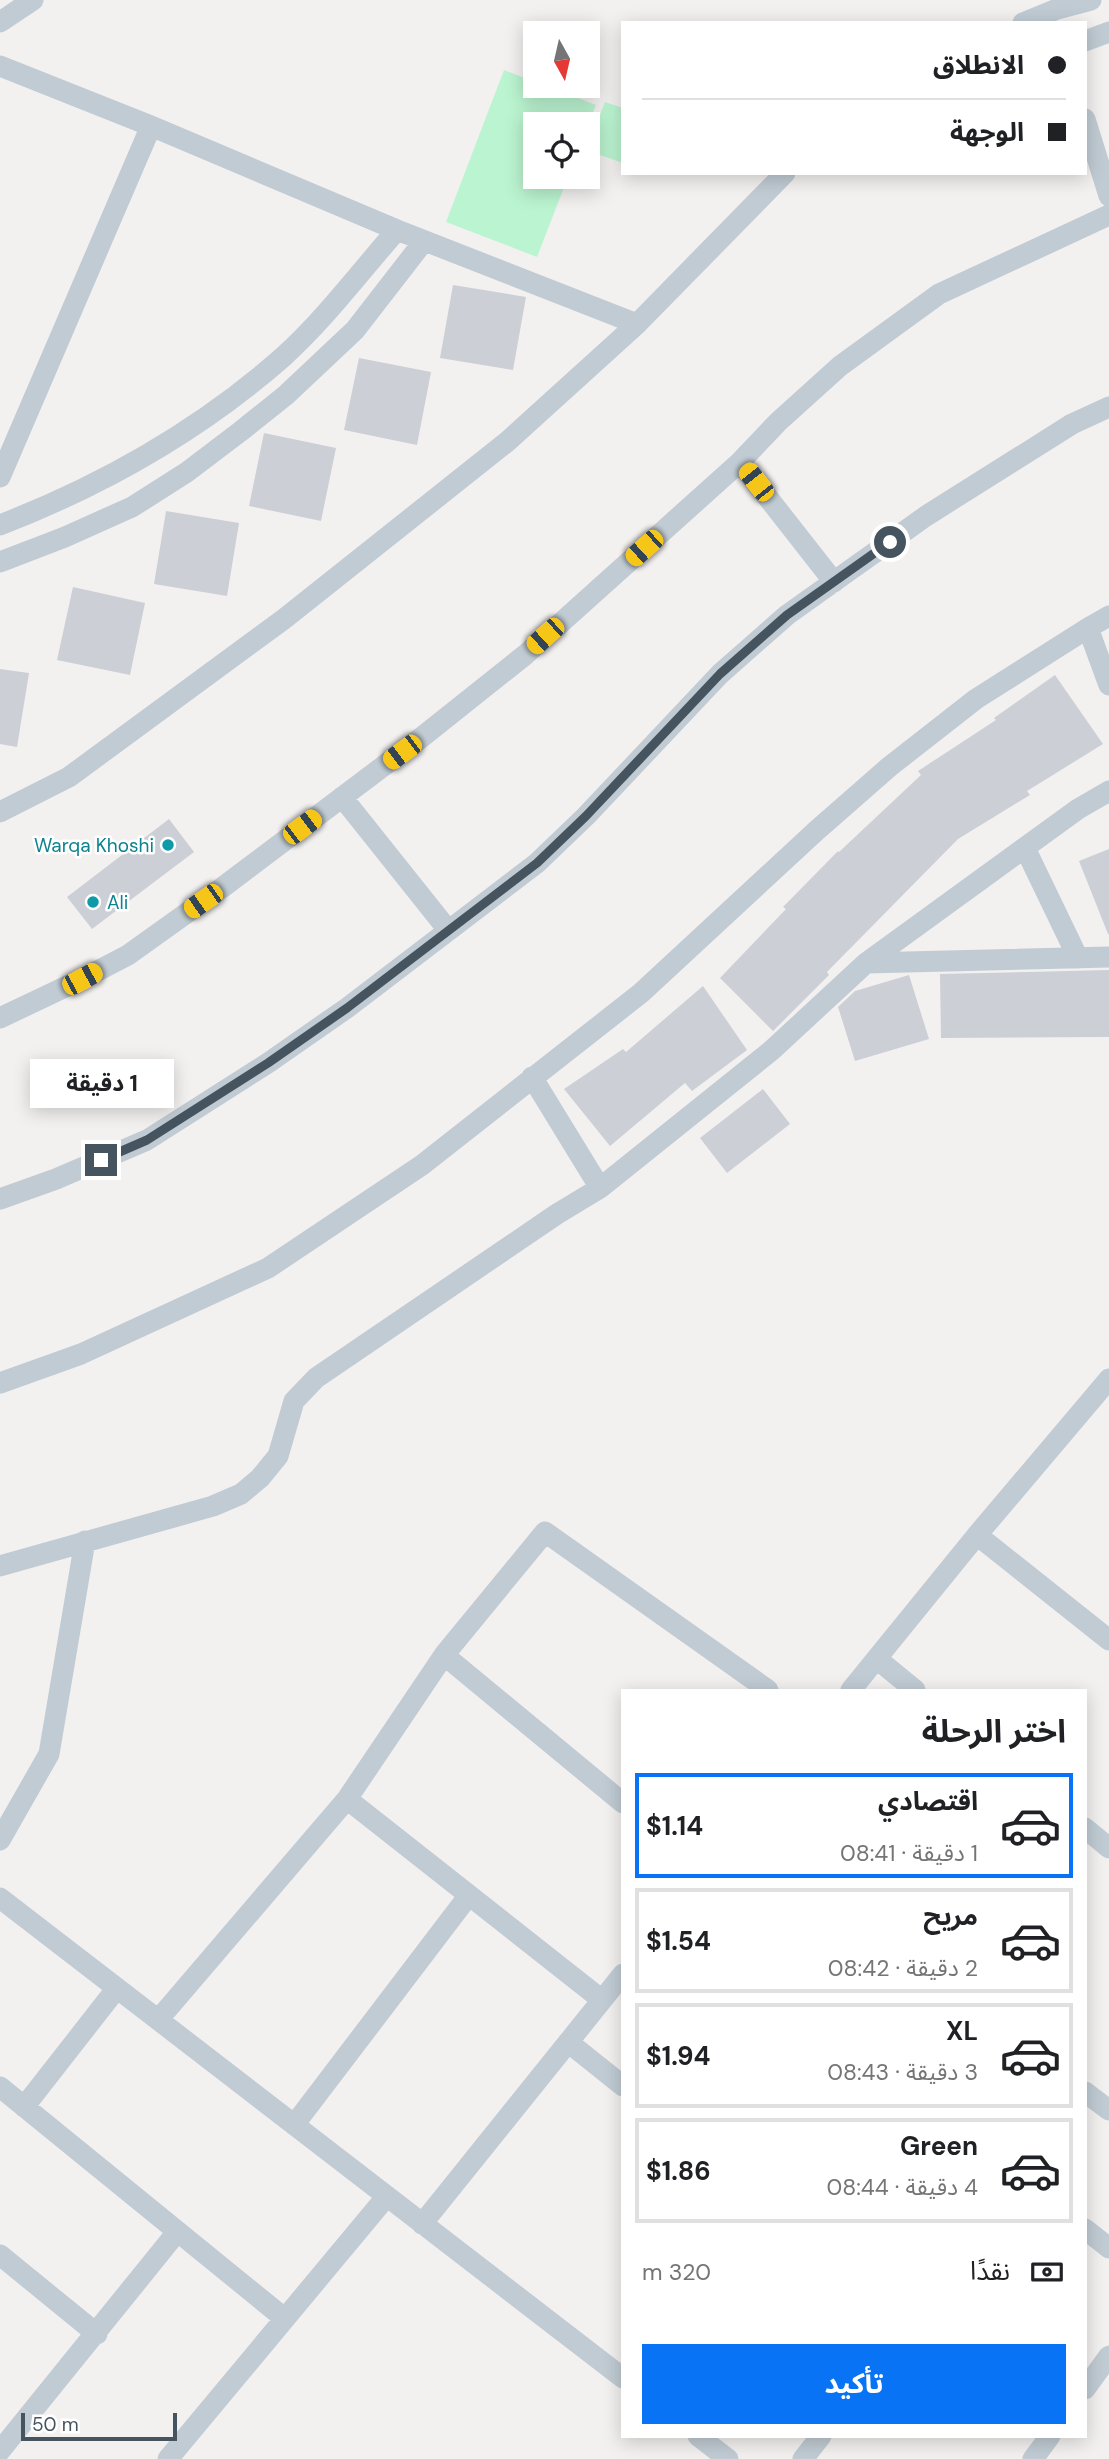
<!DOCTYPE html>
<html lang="ar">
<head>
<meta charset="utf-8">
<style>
  :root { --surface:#fff; --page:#f6f6f6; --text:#202124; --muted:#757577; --line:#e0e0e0; --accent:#0874f5 }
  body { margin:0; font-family:"DM Sans","Noto Sans Arabic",sans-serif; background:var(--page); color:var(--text); direction:rtl; height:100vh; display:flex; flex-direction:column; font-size:26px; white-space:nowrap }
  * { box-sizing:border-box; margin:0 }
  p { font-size:23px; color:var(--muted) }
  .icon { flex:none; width:38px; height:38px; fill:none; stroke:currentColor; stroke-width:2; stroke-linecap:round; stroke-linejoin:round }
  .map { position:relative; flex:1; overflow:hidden; direction:ltr }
  .side { position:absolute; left:621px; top:1689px; width:466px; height:749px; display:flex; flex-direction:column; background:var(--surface); border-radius:0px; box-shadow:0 4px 18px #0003; direction:rtl }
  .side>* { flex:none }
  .banner { position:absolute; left:621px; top:21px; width:466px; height:154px; border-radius:0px; box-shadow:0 4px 18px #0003; direction:rtl; display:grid; align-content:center; height:154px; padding:0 21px; background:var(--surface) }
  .needle { width:46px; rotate:172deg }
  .fabs { position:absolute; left:523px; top:21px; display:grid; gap:14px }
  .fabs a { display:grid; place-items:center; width:77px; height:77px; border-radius:0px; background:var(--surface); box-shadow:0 4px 18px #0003; font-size:35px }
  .scale { position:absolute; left:21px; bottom:18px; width:156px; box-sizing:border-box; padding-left:7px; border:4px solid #465460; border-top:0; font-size:19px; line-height:24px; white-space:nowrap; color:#465460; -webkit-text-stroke:5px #fff; paint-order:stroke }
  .end { position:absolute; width:32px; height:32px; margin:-16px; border:9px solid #465460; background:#fff; box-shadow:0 0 0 4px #fff }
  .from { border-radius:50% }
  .bubble { position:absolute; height:49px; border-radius:0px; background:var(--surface); box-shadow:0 4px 18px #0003; font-size:23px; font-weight:700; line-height:49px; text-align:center; direction:rtl }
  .car { position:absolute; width:21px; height:42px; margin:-21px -10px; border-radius:9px; box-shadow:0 0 5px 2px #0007; background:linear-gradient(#f5c518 24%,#345 0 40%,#f5c518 0 76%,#345 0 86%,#f5c518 0) }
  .banner b { display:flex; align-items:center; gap:24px; height:66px; font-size:26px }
  .banner b+b { border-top:2px solid var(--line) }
  .banner i { width:18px; height:18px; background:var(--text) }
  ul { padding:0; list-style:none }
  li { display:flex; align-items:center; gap:21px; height:105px; margin:0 14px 10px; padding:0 7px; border:4px solid var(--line); border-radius:0px }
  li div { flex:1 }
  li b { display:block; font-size:26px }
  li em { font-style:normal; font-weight:700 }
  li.active { border-color:var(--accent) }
  li>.icon { width:63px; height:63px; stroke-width:1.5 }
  h2 { padding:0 21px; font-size:32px; line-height:84px }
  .pay { display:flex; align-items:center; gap:18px; height:77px; padding:0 21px; font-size:26px }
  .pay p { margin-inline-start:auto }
  .cta { display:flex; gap:14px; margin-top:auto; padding:14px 21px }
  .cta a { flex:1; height:80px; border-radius:0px; background:var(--accent); color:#fff; font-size:28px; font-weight:700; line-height:80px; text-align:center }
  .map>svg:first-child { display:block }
</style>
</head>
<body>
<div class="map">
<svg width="1109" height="2459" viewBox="0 0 1109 2459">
  <rect width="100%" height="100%" fill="#f3f0f0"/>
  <path fill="#bbf4d0" d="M504 70 535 82 536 86H547L596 105 588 125 536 124V177H568L537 257 446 222Z
    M605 102 623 108V163L588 151V145Z"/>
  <path fill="#cccfd6" d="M453 285 526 297 513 370 440 358Z
    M359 358 431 372 417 445 344 430Z
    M264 433 336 448 321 521 249 506Z
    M166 511 239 523 227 596 154 584Z
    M73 587 145 603 130 675 57 660Z
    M0 669 29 673 17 747 0 744Z
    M1055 675 1103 744 1027 791 1030 795 958 839 827 972 829 975 773 1031 720 978 786 909 783 907 838 851 839 852 921 775 918 771 996 720 994 718Z
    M169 819 194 852 92 929 67 897Z
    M1109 849V934H1108L1079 861Z
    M1109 970V1037L941 1038 940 974Z
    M909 975 929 1039 855 1061 838 1007 855 991Z
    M703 986 747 1050 692 1091 685 1083 610 1146 564 1089 623 1049 626 1052Z
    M763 1089 790 1124 727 1173 700 1138Z"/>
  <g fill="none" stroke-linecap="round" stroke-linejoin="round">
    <path stroke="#c0cbd3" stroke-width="21" d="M0 22 33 0
      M1023 23 1057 9 1091 0
      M1085 41 1109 32
      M0 66 151 126 397 230 637 324
      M1085 119 1109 196
      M740 462 834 582
      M0 477 151 126
      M0 525C103 485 200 430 283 357 325 319 360 272 397 230
      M0 562 65 537 132 507 187 472 241 431 286 395 355 330 424 241
      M1088 628 1109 685
      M342 797 448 930
      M0 812 69 777 284 619 508 441 637 324 785 173
      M1025 848 1078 958
      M866 963 1109 957
      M0 1018 82 979 128 955 223 887 422 737 525 655 740 462 778 422 840 366 939 294 1109 215
      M532 1077 600 1188
      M0 1199 56 1179 147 1140 268 1063 347 1008 537 863 586 816 720 674 787 615 926 516 1072 424 1109 407
      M0 1383 81 1354 268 1268 422 1165 641 993 816 831 889 767 976 699 1088 628 1109 616
      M977 1535 1109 1640
      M0 1566 213 1506 241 1494 260 1478 278 1456 294 1401 316 1378 557 1214 600 1188 772 1050 866 963 1078 809 1109 791
      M444 1655 623 1803
      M877 1659 915 1690
      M851 1690 977 1535 1109 1379
      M347 1799 602 2000
      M1085 1828 1109 1848
      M0 1840 49 1754 85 1541
      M0 1898 623 2378
      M158 2020 347 1799 444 1655 545 1532 768 1690
      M568 2042 623 2086
      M0 2087 284 2318
      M1085 2092 1109 2110
      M24 2107 117 1988
      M294 2125 469 1895
      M422 2224 623 1974
      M1085 2229 1109 2248
      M0 2255 97 2334
      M1085 2389 1109 2356
      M698 2436 728 2459
      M0 2451 177 2232
      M168 2459 387 2196
      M803 2459 821 2436
      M1033 2459 1050 2436"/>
  </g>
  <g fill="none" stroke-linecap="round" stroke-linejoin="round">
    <path stroke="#465460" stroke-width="9" d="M101 1160 147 1140 268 1063 347 1008 537 863 586 816 720 674 787 615 890 542"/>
  </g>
  <g fill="#0f9aa8" stroke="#fff" stroke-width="2.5">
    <circle cx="168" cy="845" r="7"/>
    <circle cx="93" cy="902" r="7"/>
  </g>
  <g text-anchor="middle" stroke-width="5" stroke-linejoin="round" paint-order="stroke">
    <g font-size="19" fill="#0d838f" stroke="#fff" text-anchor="end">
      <text x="154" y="852">Warqa Khoshi</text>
      <text x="107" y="909" text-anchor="start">Ali</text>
    </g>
  </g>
</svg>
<div class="fabs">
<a><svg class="needle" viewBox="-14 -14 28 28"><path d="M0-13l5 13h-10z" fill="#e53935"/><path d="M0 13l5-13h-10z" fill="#757577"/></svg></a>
<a><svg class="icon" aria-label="locate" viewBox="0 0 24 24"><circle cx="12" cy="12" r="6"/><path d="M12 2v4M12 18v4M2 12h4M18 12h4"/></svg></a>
</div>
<div class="scale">50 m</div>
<i class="end from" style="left:890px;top:542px"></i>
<i class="end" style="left:101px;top:1160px"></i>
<div class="bubble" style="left:30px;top:1059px;width:144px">1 دقيقة</div>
<i class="car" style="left:756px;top:482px;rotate:322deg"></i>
<i class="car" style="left:644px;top:548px;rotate:228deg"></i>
<i class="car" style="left:545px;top:636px;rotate:228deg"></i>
<i class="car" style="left:402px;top:752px;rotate:233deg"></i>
<i class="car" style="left:302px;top:827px;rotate:53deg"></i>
<i class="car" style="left:203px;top:901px;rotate:235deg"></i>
<i class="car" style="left:82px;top:979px;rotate:62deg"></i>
<div class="banner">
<b><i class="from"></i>الانطلاق</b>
<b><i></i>الوجهة</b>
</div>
<section class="side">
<h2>اختر الرحلة</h2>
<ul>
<li class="active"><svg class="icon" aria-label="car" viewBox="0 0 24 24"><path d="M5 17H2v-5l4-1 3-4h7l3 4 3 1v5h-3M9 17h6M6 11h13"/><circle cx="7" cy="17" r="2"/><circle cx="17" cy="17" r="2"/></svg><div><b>اقتصادي</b><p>1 دقيقة · 08:41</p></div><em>$1.14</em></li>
<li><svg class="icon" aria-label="car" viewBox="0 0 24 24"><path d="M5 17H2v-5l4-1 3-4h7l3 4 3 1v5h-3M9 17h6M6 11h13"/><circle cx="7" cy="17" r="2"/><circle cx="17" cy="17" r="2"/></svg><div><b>مريح</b><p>2 دقيقة · 08:42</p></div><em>$1.54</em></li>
<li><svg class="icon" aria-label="car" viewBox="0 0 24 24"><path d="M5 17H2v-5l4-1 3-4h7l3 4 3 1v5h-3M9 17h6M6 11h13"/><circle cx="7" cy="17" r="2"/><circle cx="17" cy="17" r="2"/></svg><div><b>XL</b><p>3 دقيقة · 08:43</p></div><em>$1.94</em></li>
<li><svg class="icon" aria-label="car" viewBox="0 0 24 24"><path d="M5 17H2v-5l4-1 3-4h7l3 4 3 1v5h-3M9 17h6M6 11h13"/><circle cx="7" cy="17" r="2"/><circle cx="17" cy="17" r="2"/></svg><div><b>Green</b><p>4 دقيقة · 08:44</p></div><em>$1.86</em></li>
</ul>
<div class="pay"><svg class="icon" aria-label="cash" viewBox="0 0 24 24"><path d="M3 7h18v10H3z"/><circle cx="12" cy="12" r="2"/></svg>نقدًا<p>320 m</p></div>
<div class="cta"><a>تأكيد</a></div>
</section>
</div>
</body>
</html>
